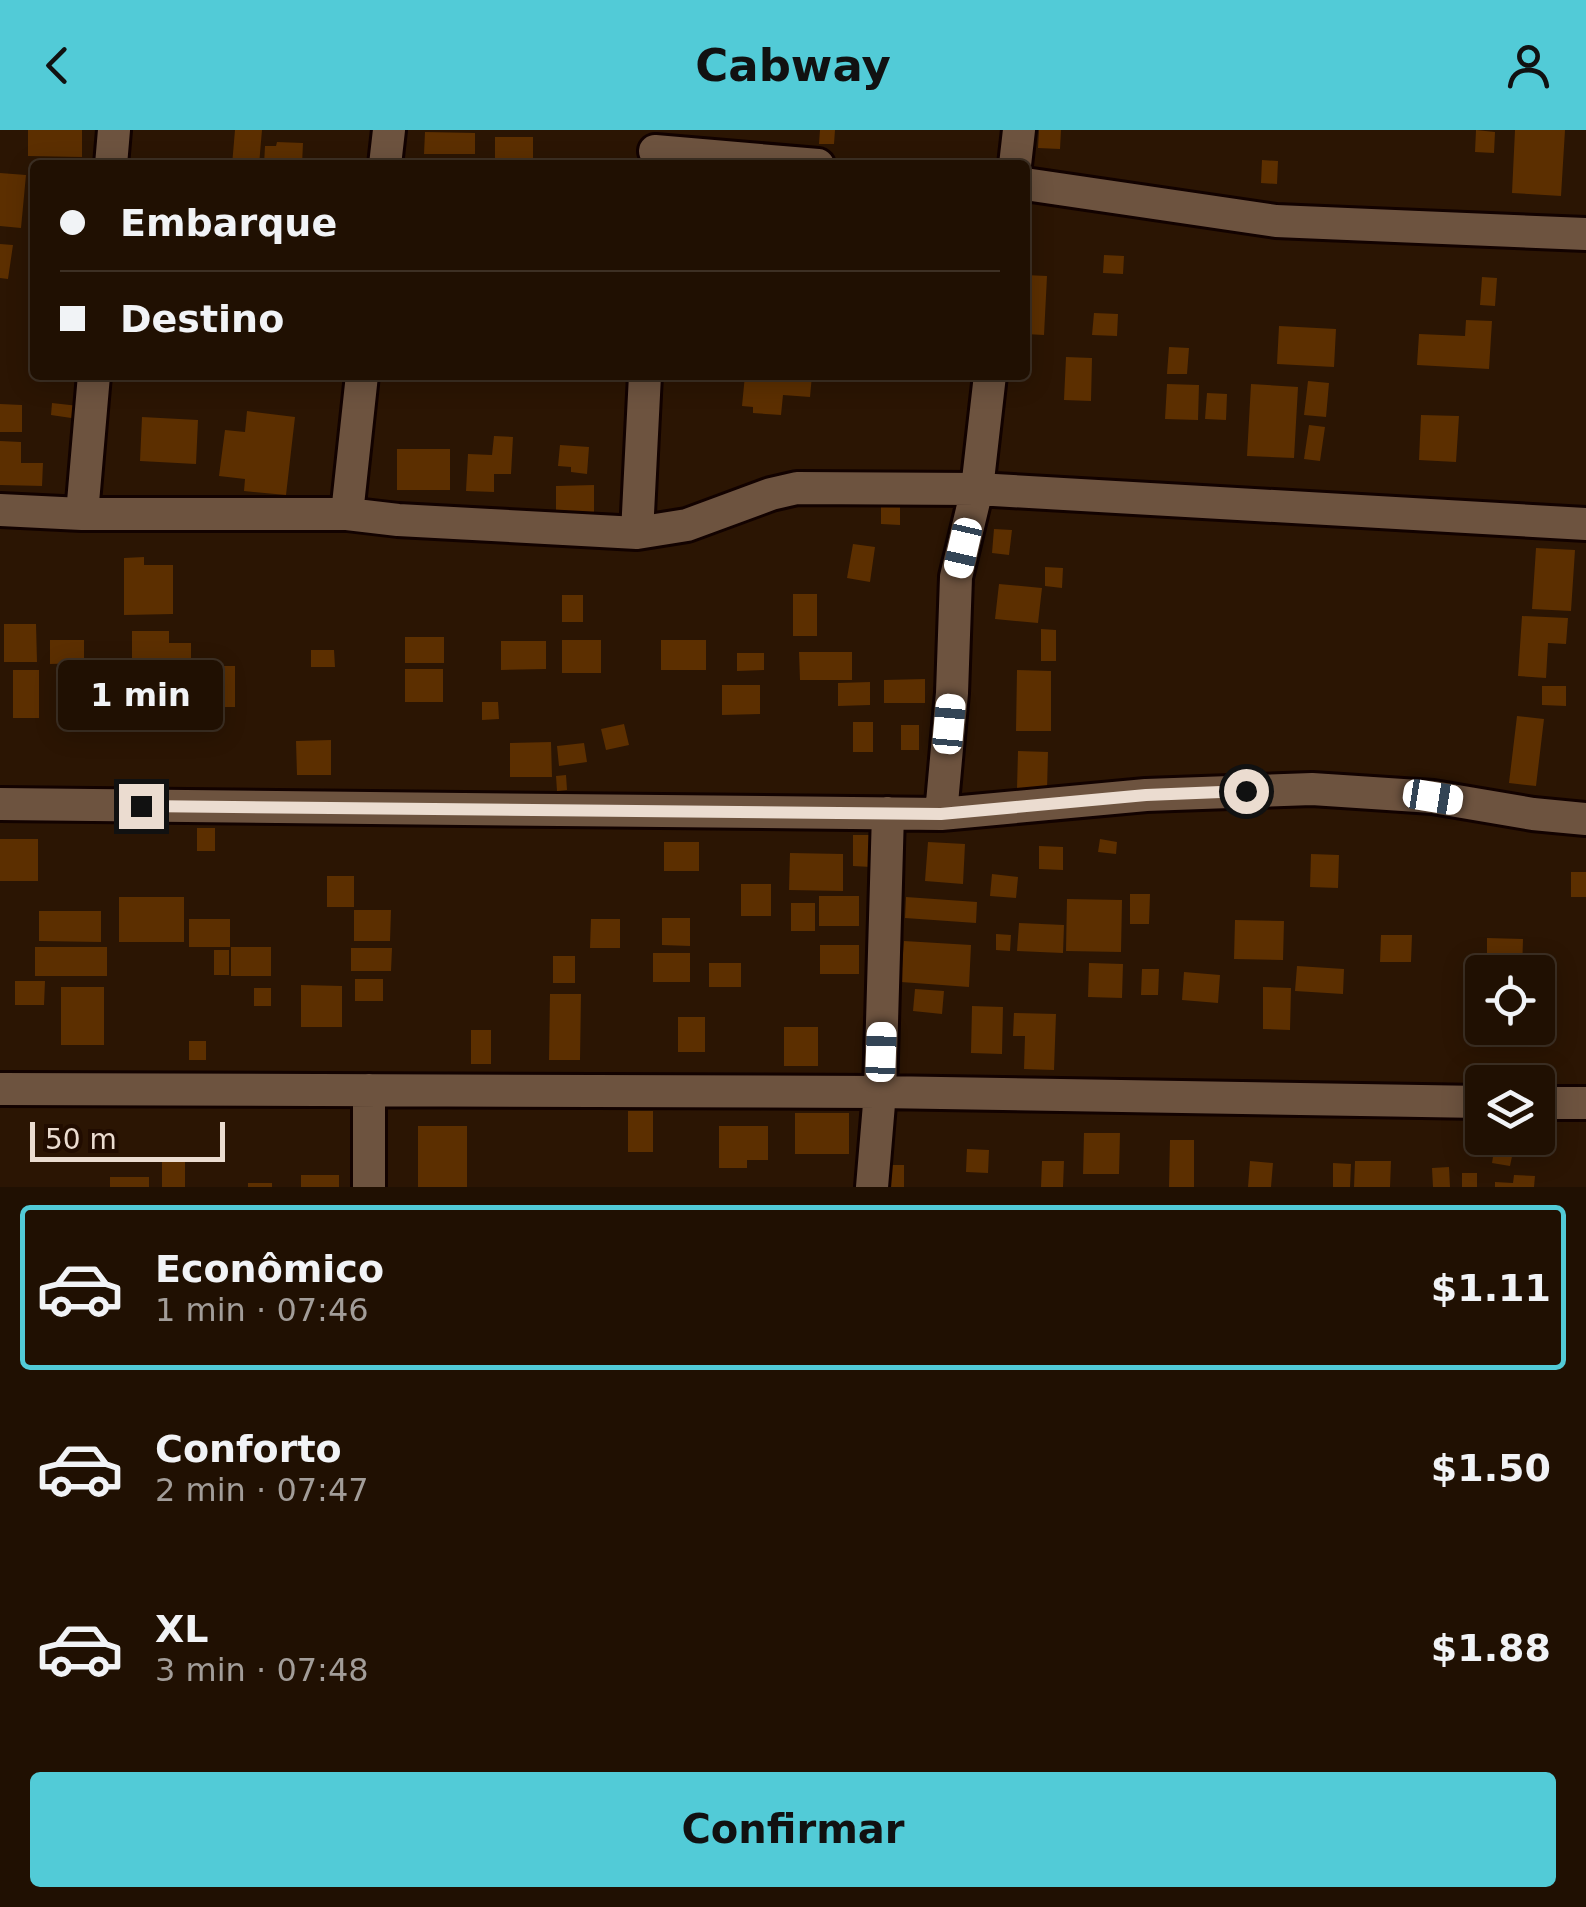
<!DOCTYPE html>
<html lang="pt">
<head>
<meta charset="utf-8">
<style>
  :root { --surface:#201002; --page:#28190c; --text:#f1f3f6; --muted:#a29d99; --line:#3d3024; --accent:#52cbd7 }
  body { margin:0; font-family:"DejaVu Sans",sans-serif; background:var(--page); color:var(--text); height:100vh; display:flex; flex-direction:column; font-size:38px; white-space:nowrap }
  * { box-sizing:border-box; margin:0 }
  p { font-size:32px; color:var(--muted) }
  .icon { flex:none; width:55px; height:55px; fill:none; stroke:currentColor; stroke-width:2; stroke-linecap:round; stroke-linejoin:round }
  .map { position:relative; height:1057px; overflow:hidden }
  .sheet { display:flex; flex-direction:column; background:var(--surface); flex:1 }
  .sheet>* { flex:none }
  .guide { position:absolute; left:30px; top:30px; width:1000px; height:220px; border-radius:10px; box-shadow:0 5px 25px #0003,0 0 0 2px var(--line); display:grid; align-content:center; height:220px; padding:0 30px; background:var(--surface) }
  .buttons { position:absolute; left:1465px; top:825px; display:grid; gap:20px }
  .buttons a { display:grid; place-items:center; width:90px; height:90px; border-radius:10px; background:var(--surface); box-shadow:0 5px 25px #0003,0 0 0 2px var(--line); font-size:50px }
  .scale { position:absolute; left:30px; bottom:25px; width:195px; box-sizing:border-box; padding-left:10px; border:5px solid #ebdcd0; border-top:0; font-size:28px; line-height:35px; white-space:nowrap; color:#ebdcd0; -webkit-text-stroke:8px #210c00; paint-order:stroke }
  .end { position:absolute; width:45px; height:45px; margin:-22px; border:12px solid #ebdcd0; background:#111; box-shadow:0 0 0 5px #111 }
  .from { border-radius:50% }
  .bubble { position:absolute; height:70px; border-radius:10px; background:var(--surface); box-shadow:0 5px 25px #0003,0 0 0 2px var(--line); font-size:32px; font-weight:700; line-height:70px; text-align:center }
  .car { position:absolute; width:30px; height:60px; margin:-30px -15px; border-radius:12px; box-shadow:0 0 8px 2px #0007; background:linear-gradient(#fff 24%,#345 0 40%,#fff 0 76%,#345 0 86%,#fff 0) }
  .guide b { display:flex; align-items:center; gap:35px; height:95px; font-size:38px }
  .guide b+b { border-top:2px solid var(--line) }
  .guide i { width:25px; height:25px; background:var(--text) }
  ul { padding:18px 0 0; list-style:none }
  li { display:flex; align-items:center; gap:30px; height:165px; margin:0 20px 15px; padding:0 10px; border:5px solid transparent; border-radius:10px }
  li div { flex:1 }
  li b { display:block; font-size:38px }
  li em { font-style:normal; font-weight:700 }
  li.on { border-color:var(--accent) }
  li>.icon { width:90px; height:90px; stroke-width:1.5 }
  .primary-button { display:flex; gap:20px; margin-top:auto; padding:20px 30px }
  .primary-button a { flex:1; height:115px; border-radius:10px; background:var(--accent); color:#111; font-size:40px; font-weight:700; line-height:115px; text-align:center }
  header { display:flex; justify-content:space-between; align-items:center; height:130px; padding:0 30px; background:var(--accent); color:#111; font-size:45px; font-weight:700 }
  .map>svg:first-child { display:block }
</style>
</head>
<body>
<header><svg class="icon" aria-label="back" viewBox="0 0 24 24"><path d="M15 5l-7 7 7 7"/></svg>Cabway<svg class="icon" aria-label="person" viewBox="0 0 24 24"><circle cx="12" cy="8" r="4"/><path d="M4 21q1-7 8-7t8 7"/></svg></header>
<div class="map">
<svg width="1586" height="1057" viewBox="0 0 1586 1057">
  <rect width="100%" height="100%" fill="#2b1503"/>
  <path fill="#5c2f00" d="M28 0H82V27L28 26Z
    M235 0H262L259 35H232Z
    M820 0H835L834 14H819Z
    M1039 0H1061L1060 19 1038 18Z
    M1476 0 1495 2 1494 23 1475 22Z
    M1515 0H1565L1561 66 1512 63Z
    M425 2 475 3V24H424Z
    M495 7H533V35H495Z
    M277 12 303 13 302 35H264L265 16H276Z
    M1262 30 1278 31 1277 54 1261 53Z
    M0 43 26 45 21 98 0 96Z
    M0 114 13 115 8 149 0 148Z
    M1104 125 1124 126 1123 144 1103 143Z
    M1025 145 1047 146 1044 205 1025 204Z
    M1482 147 1497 148 1495 176 1480 175Z
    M1094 183 1118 184 1117 206 1092 205Z
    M1466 190 1492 191 1489 239 1417 235 1419 204 1465 206Z
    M1279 196 1336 199 1334 237 1277 234Z
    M1169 217 1189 218 1187 244H1167Z
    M1066 227 1092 228 1091 271 1064 270Z
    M745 245H812L810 267 783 265 781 285 753 283V277L742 276Z
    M1308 251 1329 253 1326 287 1304 285Z
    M1167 254 1199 255 1198 290 1165 289Z
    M1251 254 1298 257 1294 328 1247 326Z
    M1207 263 1227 264 1226 290 1205 289Z
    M52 273 79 276 78 289 51 285Z
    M0 274 22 275V302H0Z
    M247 281 295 287 286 365 244 361 245 349 219 346 225 300 245 302Z
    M1421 285 1459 286 1456 332 1419 330Z
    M142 287 198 290 196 334 140 331Z
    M1309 295 1325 297 1320 331 1304 329Z
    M494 306 513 307 511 344H494V362L466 361 468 324 492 325Z
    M0 311 21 312V333H43L42 356 0 355Z
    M560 315 589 317 587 344 571 342V337L558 336Z
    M397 319H450V360H397Z
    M594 355V383L556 384V356Z
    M881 371H900V395L881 394Z
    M994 399 1012 400 1009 425 992 423Z
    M853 414 875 417 870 452 847 448Z
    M1536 418 1575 420 1571 481 1532 479Z
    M144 427V435H173V484L124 485V428Z
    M1045 437 1063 438 1062 458 1045 456Z
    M999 454 1042 458 1038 493 995 489Z
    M793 464H817V506H793Z
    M562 465H583V492H562Z
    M1522 486 1568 488 1566 514 1548 513 1546 548 1518 546Z
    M4 494H36L37 532H4Z
    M1041 499 1056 500V531H1041Z
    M132 501H169V513H191V535H132Z
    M405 507H444V533H405Z
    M50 510H84V533L50 534Z
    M562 510H601V543H562Z
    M661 510H706V540H661Z
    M501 511H546V539L501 540Z
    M311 520H334L335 537H311Z
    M799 522H852V550H800Z
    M737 523H764V540L737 541Z
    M195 536H235V577H195Z
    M405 539H443V572H405Z
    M13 540H39V588H13Z
    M1017 540 1051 541V601H1016Z
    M124 542H175V569H152V562L124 563Z
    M925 549V573H884V550Z
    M870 552V575L838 576V553Z
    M722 555H760V584L722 585Z
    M1542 556H1566V576L1542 575Z
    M482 572H498L499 589 482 590Z
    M179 582H194V602H179Z
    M1517 586 1544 589 1536 656 1509 653Z
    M853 592H873V622H853Z
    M624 594 629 615 606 620 601 599Z
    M901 595H919V620H901Z
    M331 610V645H297L296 611Z
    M551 612 552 647H510V613Z
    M584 613 587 632 559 636 557 616Z
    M1018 621 1048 622 1047 660 1017 659Z
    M566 645 567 660 557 661 556 646Z
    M197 698H215V721H197Z
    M853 705H871V737L853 736Z
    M0 709H38V751H0Z
    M1100 709 1117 712 1116 724 1098 722Z
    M664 712H699V741H664Z
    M928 712 965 714 963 754 925 751Z
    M1039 716 1063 717V740L1039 739Z
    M790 723 843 724V761L789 760Z
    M1311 724 1339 725 1338 758 1310 757Z
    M1571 742H1586V767H1571Z
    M992 744 1018 747 1016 768 990 766Z
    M327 746H354V777H327Z
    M741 754H771V786H741Z
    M1130 764H1150L1149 794H1130Z
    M819 766H859V796H819Z
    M119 767H184V812H119Z
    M906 767 977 772 976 793 905 788Z
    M1067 769 1122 770 1121 822 1066 821Z
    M791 773H815V801H791Z
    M354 780H391L390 811H354Z
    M39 781H101V812L39 811Z
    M662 788H690V816L662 815Z
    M189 789H230V817H189Z
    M591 789H620V818H590Z
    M1235 790 1284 791 1283 830 1234 829Z
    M1019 793 1064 795 1063 823 1017 821Z
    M996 804 1011 805 1010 821 996 820Z
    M1381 805H1412L1411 832H1380Z
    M1487 808 1523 809 1522 842 1487 841Z
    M904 811 971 815 969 857 901 852Z
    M820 815H859V844H820Z
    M35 817H107V846H35Z
    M231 817H271V846H231Z
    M351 818H392L391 841H351Z
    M214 820H229V845H214Z
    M653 823H690V852H653Z
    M553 826H575V853H553Z
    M709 833H741V857H709Z
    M1089 833 1123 834 1122 868 1088 867Z
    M1297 836 1344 839 1343 864 1295 861Z
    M1142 839H1159L1158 865H1141Z
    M1184 842 1220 845 1218 873 1182 870Z
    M355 849H383V871H355Z
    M15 851H45L44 875H15Z
    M301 855 342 856V897H301Z
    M61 857H104V915H61Z
    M1263 857 1291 858 1290 900 1263 899Z
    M254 858H271V876H254Z
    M915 859 944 861 942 884 913 881Z
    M550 864H581L580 930H549Z
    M972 876 1003 877 1002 924 971 923Z
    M1014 883 1056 884 1054 940 1024 939 1025 906H1013Z
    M678 887H705V922H678Z
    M784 897H818V936H784Z
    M1479 898H1520V902L1479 901Z
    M471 900H491V934H471Z
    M189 911H206V930H189Z
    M628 981H653V1022H628Z
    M795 983H849V1024H795Z
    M418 996H467V1057H418Z
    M719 996H768V1030H747V1038H719Z
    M1084 1003H1120L1119 1044H1083Z
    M1170 1010H1194V1057H1169Z
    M1495 1014 1514 1017 1510 1036 1492 1033Z
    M967 1019 989 1020 988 1043 966 1042Z
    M1042 1031H1064L1063 1057H1041Z
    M1250 1031 1273 1033 1271 1057H1248Z
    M1355 1031H1391L1390 1057H1354Z
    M162 1032H185V1057H162Z
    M1333 1033 1351 1034 1350 1057H1333Z
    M890 1035H904V1057H890Z
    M1449 1037 1450 1057H1433L1432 1038Z
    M1462 1043H1477V1057H1462Z
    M301 1045H339V1057H301Z
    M1514 1045 1535 1046 1534 1057H1495V1052L1513 1053Z
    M110 1047H149V1057H110Z
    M248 1053H272V1057H248Z"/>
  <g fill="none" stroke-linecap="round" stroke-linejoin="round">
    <defs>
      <path id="minor" d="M655 21 818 35
        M111 35 114 0
        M385 35 389 0
        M1015 35 1019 0
        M1025 54 1276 91 1586 104
        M0 380 82 384H347L398 390 637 403 687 395 771 364 797 358 977 359 1586 394
        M82 384 94 245
        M347 384 362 245
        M637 403 645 245
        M0 674 941 684 1146 665 1312 659 1433 667 1533 684 1586 689
        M941 684 952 563 956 447 977 359 990 245
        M0 959 880 962 1482 972
        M1538 973H1586
        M369 1057V960
        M872 1057 880 962 888 683"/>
    </defs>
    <use href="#minor" stroke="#120200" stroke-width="38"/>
    <use href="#minor" stroke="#6d533f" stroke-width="32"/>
  </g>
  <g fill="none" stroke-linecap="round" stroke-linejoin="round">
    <path stroke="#ebdcd0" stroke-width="12" d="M141 676 941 684 1146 665 1246 661"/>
  </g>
</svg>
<div class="buttons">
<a><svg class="icon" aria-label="locate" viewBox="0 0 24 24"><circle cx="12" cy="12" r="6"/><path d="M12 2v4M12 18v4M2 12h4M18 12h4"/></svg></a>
<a><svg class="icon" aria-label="layers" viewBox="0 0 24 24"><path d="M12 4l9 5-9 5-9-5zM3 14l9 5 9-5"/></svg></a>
</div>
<div class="scale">50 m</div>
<i class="end from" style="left:1246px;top:661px"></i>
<i class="end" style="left:141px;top:676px"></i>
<div class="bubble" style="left:58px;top:530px;width:165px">1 min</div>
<i class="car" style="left:963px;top:418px;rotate:193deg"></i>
<i class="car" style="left:949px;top:594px;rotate:5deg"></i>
<i class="car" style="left:1433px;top:667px;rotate:99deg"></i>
<i class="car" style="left:881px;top:922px;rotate:2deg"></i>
<div class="guide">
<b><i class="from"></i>Embarque</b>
<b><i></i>Destino</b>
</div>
</div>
<section class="sheet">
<ul>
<li class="on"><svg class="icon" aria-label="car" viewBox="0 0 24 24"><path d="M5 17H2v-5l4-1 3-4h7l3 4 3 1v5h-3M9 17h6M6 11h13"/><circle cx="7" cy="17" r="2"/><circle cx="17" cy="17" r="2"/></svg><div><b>Econômico</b><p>1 min · 07:46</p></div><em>$1.11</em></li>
<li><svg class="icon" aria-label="car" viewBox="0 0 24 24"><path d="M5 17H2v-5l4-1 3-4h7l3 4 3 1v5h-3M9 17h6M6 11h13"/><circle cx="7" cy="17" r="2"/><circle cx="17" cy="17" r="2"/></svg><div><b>Conforto</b><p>2 min · 07:47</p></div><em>$1.50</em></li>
<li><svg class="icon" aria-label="car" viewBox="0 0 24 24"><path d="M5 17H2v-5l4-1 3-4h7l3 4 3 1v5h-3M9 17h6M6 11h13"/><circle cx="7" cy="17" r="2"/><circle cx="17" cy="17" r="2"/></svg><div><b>XL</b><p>3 min · 07:48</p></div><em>$1.88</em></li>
</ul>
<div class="primary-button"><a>Confirmar</a></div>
</section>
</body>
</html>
